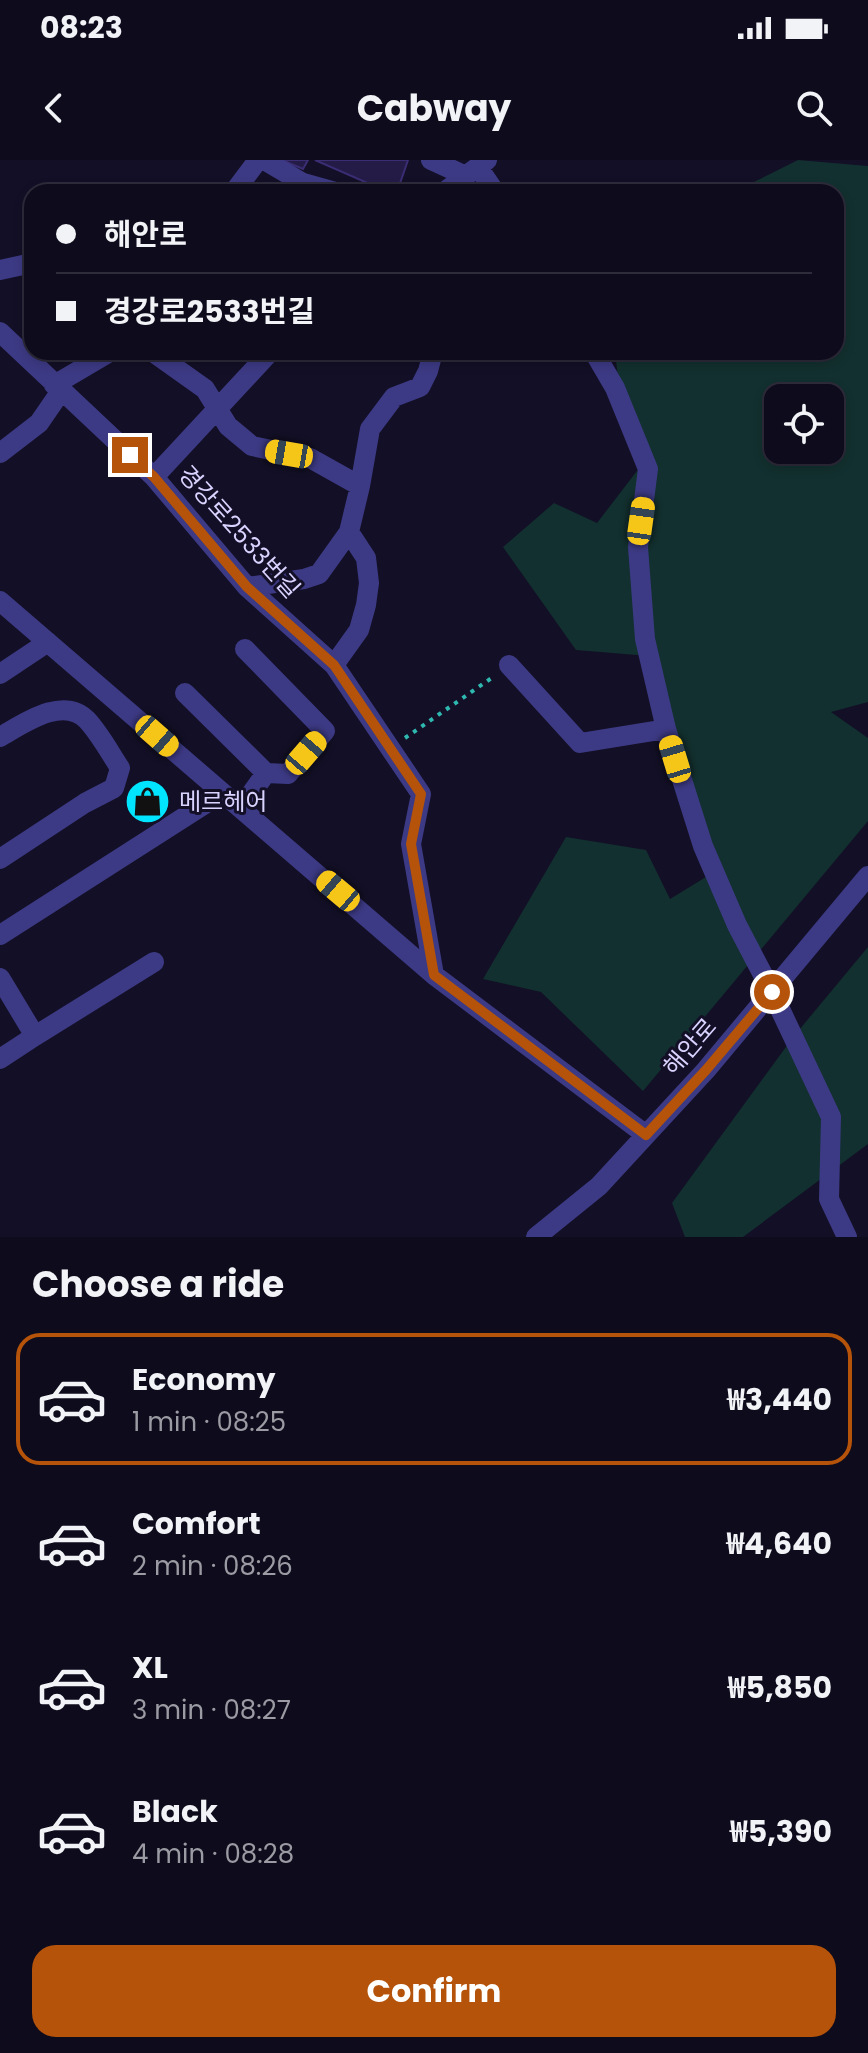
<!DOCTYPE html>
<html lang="en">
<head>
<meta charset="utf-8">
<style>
  :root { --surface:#0e0b1c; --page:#1c1929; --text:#f1f3f6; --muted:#9b9ba3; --line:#2e2b3b; --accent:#b45309 }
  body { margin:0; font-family:Poppins,"Noto Sans KR",sans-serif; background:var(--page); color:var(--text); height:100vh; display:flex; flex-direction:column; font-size:30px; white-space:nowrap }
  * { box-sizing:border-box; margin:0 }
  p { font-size:26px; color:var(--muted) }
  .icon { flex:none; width:44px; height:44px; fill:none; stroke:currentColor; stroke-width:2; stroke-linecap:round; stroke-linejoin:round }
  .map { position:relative; height:1077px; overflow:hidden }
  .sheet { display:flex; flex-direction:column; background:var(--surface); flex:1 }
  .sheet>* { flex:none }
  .guide { position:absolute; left:24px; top:24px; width:820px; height:176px; border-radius:24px; box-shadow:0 4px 12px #0003,0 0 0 2px var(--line); display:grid; align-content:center; height:176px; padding:0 32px; background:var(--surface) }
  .buttons { position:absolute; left:764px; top:224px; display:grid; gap:16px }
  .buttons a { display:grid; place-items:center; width:80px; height:80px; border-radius:16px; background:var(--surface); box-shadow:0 4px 12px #0003,0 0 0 2px var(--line); font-size:40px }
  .end { position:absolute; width:36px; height:36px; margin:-18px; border:10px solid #b45309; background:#fff; box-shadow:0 0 0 4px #fff }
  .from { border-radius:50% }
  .car { position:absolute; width:24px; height:48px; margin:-24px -12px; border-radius:10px; box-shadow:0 0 6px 2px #0007; background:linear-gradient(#f5c518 24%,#345 0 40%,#f5c518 0 76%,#345 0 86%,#f5c518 0) }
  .guide b { display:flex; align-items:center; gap:28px; height:76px; font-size:30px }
  .guide b+b { border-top:2px solid var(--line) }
  .guide i { width:20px; height:20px; background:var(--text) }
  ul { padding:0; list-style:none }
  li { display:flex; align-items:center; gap:24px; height:132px; margin:0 16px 12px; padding:0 16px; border:4px solid transparent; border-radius:24px }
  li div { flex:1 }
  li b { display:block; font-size:30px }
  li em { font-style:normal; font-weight:700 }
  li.active { border-color:var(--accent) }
  li>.icon { width:72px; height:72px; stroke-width:1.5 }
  h2 { padding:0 32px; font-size:36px; line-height:96px }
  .primary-button { display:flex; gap:16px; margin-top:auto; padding:16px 32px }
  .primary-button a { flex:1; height:92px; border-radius:24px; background:var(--accent); color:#fff; font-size:32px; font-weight:700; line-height:92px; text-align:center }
  .status { display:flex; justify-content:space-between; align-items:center; height:56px; padding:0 40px; background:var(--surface); direction:ltr }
  .status svg { height:22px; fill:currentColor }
  header { display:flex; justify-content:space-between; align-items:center; height:104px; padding:0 32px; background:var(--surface); font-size:36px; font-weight:700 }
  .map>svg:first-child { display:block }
</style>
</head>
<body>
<div class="status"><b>08:23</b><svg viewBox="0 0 49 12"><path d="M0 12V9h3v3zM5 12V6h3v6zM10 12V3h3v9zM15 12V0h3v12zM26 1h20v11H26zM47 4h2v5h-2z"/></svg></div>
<header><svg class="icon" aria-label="back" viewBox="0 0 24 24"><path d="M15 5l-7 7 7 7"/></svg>Cabway<svg class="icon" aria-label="search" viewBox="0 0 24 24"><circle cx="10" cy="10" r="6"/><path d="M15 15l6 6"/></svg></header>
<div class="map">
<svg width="868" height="1077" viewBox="0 0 868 1077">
  <rect width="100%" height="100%" fill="#130f26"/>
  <path fill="#12302f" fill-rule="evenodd" d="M798 0 868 6V542L831 552 868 578V661L643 931 541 832 483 819 566 677 646 690 670 739 706 717 649 496 576 490 503 387 554 343 597 363 640 307 621 244 615 192H836V32H734ZM778 238H830V290H778Z
    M868 787V984L743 1077H685L672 1043 794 876Z"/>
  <path fill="#241b47" stroke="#3b2d73" stroke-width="2" d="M282 0H308L303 9Z
    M315 0H408L397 32H388Z"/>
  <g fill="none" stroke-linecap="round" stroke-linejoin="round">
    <path stroke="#2fb8b0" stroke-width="4" stroke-dasharray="4 6" stroke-linecap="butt" d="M405 578 493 517"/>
    <path stroke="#3d3a85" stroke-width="20" d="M264 0 303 23 335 32
      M431 0 466 16
      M478 7 495 32
      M234 32 258 0
      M444 32 487 0
      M0 110 32 103
      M0 172 154 317 247 427 334 505 421 634 411 684 434 815
      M153 192 205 229 228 266 252 286 310 298 360 326 370 269 394 237 420 227 428 211 433 192
      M594 192 615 228 648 309 638 387 645 479 666 569 703 686 737 765 772 832 831 957 829 1039 847 1077
      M54 225 110 192
      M0 293 39 263 61 231
      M154 317 270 192
      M247 427 304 419 319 414 349 372 360 326
      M0 441 434 815 646 975
      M245 489 325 571 288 614 266 613
      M334 505 359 470 366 445 369 423 366 398 349 372
      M509 505 580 583 666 569
      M0 514 48 482
      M185 533 266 613 241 648
      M0 577C23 564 63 535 87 560 100 574 110 593 120 608L114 628 85 643 0 699
      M0 775 222 633
      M0 818 35 876 154 802
      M0 899 35 876
      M536 1077 599 1026 646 975 706 910 868 716"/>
  </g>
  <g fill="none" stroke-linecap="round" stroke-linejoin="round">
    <path stroke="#b45309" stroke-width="10" d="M130 295 154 317 247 427 334 505 421 634 411 684 434 815 646 975 706 910 772 832"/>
  </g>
  <defs>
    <symbol id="shop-disc" viewBox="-11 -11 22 22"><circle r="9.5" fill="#00e5ff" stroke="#130f26"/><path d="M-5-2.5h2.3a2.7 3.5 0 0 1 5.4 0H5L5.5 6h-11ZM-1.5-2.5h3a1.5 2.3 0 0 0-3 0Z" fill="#111"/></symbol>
  </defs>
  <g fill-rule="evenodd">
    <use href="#shop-disc" x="122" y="616" width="51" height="51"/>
  </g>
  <g text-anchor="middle" stroke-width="6" stroke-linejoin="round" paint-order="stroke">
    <g font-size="24" fill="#d9d4ff" stroke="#130f26">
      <text transform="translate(239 372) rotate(48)" y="8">경강로2533번길</text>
      <text transform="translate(690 887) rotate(-49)" y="8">해안로</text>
    </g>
    <g font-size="24" fill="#d9d4ff" stroke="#130f26" text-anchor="start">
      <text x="179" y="650">메르헤어</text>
    </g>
  </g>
</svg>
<div class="buttons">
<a><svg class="icon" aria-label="locate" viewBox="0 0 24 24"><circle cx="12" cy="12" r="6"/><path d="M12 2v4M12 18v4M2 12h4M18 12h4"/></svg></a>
</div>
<i class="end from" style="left:772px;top:832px"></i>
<i class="end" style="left:130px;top:295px"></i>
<i class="car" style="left:289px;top:294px;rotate:280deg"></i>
<i class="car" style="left:641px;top:361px;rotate:8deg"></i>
<i class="car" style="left:157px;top:576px;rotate:131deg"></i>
<i class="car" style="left:306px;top:593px;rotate:41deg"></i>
<i class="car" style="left:675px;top:599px;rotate:343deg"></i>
<i class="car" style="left:338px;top:731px;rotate:310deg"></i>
<div class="guide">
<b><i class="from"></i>해안로</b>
<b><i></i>경강로2533번길</b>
</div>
</div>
<section class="sheet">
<h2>Choose a ride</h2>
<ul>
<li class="active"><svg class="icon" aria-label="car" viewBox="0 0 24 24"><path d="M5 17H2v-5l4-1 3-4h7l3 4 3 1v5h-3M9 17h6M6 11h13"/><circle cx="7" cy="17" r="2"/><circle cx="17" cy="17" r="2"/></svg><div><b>Economy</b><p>1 min · 08:25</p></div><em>₩3,440</em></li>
<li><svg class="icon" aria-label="car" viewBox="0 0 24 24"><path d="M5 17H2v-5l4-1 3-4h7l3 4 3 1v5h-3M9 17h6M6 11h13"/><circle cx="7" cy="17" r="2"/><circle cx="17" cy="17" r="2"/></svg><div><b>Comfort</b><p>2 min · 08:26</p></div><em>₩4,640</em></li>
<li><svg class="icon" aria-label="car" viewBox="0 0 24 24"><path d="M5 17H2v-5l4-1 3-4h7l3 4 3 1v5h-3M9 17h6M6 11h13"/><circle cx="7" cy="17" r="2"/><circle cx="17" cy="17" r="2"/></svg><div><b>XL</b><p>3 min · 08:27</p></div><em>₩5,850</em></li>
<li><svg class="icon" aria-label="car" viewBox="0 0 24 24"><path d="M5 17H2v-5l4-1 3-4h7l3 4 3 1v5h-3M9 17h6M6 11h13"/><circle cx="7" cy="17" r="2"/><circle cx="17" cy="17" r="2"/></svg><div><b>Black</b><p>4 min · 08:28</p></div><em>₩5,390</em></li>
</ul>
<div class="primary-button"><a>Confirm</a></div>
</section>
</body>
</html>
